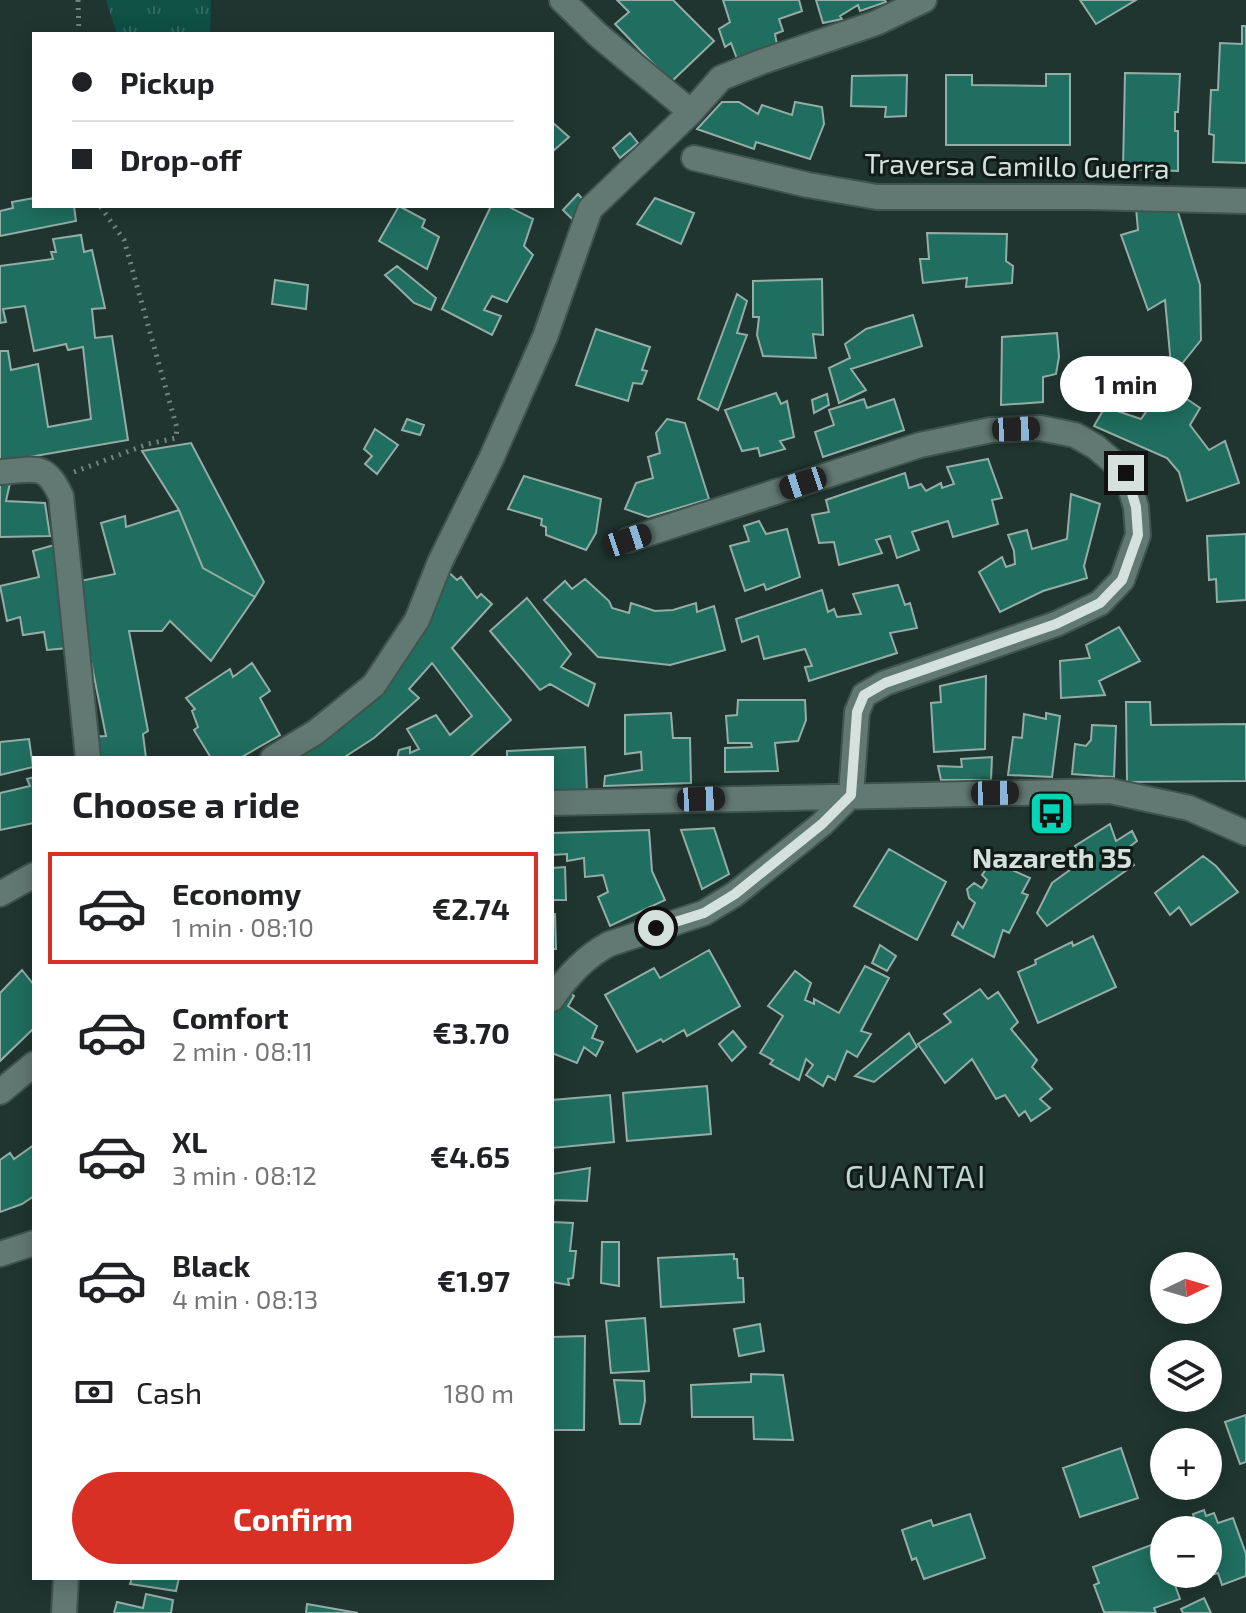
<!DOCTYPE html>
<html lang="en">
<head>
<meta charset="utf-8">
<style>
  :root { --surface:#fff; --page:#f2f2f2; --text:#202124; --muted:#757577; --line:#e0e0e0; --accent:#d93025 }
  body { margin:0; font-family:"Exo 2",sans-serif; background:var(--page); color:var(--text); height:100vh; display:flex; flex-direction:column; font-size:30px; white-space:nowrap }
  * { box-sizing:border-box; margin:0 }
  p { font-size:26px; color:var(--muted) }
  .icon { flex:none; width:44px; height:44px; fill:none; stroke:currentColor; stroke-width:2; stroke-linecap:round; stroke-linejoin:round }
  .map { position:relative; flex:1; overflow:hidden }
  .details { position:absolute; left:32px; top:756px; width:522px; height:824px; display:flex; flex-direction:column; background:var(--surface); border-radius:0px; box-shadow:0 4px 20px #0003 }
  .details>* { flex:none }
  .banner { position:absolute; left:32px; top:32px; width:522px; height:176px; border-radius:0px; box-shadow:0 4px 20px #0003; display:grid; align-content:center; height:176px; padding:0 40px; background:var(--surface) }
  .needle { width:52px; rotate:85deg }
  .tools { position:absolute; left:1150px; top:1252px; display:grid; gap:16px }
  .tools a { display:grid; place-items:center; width:72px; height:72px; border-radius:50%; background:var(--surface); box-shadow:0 4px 20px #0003; font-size:40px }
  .end { position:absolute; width:36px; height:36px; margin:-18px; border:10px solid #d4e1dd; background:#111; box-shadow:0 0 0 4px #111 }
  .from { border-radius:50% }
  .bubble { position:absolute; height:56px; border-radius:28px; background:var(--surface); box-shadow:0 4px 20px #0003; font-size:26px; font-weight:700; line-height:56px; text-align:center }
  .car { position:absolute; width:24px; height:48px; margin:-24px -12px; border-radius:10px; box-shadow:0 0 6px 2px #0007; background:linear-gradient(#222 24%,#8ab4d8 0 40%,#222 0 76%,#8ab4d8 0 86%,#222 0) }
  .banner b { display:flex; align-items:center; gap:28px; height:76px; font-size:30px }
  .banner b+b { border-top:2px solid var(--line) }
  .banner i { width:20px; height:20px; background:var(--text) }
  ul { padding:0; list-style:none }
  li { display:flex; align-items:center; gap:24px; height:112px; margin:0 16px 12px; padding:0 24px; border:4px solid transparent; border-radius:0px }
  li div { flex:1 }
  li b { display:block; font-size:30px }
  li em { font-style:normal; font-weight:700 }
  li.current { border-color:var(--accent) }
  li>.icon { width:72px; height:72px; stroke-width:1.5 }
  h2 { padding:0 40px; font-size:36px; line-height:96px }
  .pay { display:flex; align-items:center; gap:20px; height:88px; padding:0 40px; font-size:30px }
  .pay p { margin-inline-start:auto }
  .primary-button { display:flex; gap:16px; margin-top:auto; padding:16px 40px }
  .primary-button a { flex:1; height:92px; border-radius:48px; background:var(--accent); color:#fff; font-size:32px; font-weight:700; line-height:92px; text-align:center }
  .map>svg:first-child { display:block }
</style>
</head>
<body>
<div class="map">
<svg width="1246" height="1613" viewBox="0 0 1246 1613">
  <defs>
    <pattern id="grass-tufts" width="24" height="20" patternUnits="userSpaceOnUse" patternTransform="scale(2)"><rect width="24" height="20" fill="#0f5145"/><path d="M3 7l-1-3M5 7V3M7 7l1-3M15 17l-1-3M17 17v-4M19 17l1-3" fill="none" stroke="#316a5f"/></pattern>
  </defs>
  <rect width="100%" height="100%" fill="#203530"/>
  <path fill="url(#grass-tufts)" d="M106 0H211L210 34H117Z"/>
  <path fill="#1f6e5f" stroke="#94ada6" stroke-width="2" d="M617 0H673L714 41 671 82 615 24 629 12Z
    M723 0H799L802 11 779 19 783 31 775 34 778 50 739 64 731 43 725 47 719 29 730 22Z
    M816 0H885L886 2 860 11 858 5 840 16 842 19 823 23Z
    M1080 0H1136L1096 24Z
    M1242 26H1246V163L1213 162 1214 135 1209 134 1211 90H1218L1220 43 1242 44Z
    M1125 73 1180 74 1178 112H1175V131H1178V171L1123 169Z
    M1046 74H1070V145H946V75H972V85L1046 86Z
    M907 75 906 116 885 117 886 107 851 106 852 76Z
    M722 102H739L758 114 762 105 792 115 795 102 822 107 824 124 810 159 756 142 754 149 697 129Z
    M552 122 569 137 552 152Z
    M630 133 638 143 620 158 613 148Z
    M578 194 587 204 574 221 563 210Z
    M34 198V206H74L76 221 0 236V211L13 208 12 202Z
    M655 198 694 213 681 244 637 224Z
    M399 206 425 220 422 227 439 237 427 269 379 241Z
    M491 206H507L533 219 524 246 533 255 507 302 492 296 484 310 501 316 492 335 442 309Z
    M1136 208 1177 209 1200 285 1201 340 1177 370 1178 364 1171 365 1165 300 1148 310 1121 235 1138 230Z
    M927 233 1007 234 1006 261 1013 266 1012 283 966 287 967 278 923 283 920 259H929Z
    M81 235 84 252 92 250 105 308 92 309 95 338 112 336 128 440 0 462V351H8L11 370 38 364 48 427 91 419 83 347 68 350 66 344 34 351 25 306 3 309 6 322 0 323V266L53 259 51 252H56L53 239Z
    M397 266 436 298 431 310 414 303 385 275Z
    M822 279 823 335 813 334 816 358 763 356 757 335 759 317H753V281Z
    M275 280 308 285 306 309 272 304Z
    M737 294 747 301 737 333 747 335 718 410 698 399Z
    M913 315 922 346 851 369 866 390 839 403 829 368 850 358 845 344 866 329Z
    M596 329 650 347 642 370 647 371 642 384 633 383 628 401 576 385Z
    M1057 333 1059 357 1056 374 1043 377V402L1001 405 1002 337Z
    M1165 384 1200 408 1190 425 1209 450 1225 441 1239 483 1187 501 1179 472 1167 458 1094 426 1105 407 1141 419Z
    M776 393 781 404 787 401 794 437 780 441 785 449 760 456 758 448 742 451 725 410Z
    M827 394 829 405 814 413 812 400Z
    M864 399 867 408 894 399 904 430 823 457 815 432 834 425 829 410Z
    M407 419 424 425 420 435 402 430Z
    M667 419 685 423 709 499 648 517 625 509 636 483 653 478 648 457 660 453 656 433Z
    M375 429 398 445 377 474 365 464 372 456 364 449Z
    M191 443 264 582 255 597 203 568 179 510 142 451Z
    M988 459 1002 498 992 500 998 524 953 537 948 521 912 532 919 550 897 558 890 536 876 540 882 553 839 565 834 542 819 543 812 515 829 512 826 500 905 473 909 488 921 484 926 491 941 483 942 488 954 484 947 467Z
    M524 476 601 499 596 533 586 550 546 535V527L541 525 542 519 508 509Z
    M0 483H10L6 501 45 503 50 536 0 537Z
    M1071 494 1100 504 1084 566 1087 578 1043 591 1000 612 979 572 1002 557 1006 567 1015 564 1014 551 1008 535 1027 530 1032 549 1067 539Z
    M179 510 203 568 255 597 211 661 170 621 162 631H129L148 731 143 734 146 758H91L88 737 106 736 75 582 115 574 101 523 125 516 126 527Z
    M759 521 766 534 787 529 800 577 766 590 764 584 745 591 730 546 749 541 744 526Z
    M1246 534V600L1217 602 1216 579 1209 580 1207 536Z
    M54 545 68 648 47 650 44 632 23 635 20 617 7 621 0 586 39 577 33 551Z
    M444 568 457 580 461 577 477 598 481 594 492 604 452 648 511 720 469 758H397L399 750 410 747V753L419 749 407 729 436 715 450 735 472 716 432 663 409 689 419 698 374 738 343 758H300L298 754 376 698Z
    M585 579 609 601 612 608 629 613 631 603 655 611 673 610 696 603 697 612 714 606 725 650 670 665 598 657 544 600 565 581 572 589Z
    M898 585 905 605 910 603 917 628 890 633 897 653 809 681 805 667 812 666 805 649 764 659 758 636 742 642 736 619 822 590 828 612 834 609 837 617 861 614 853 594Z
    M527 598 571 654 561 667 595 684 588 706 550 684 540 690 490 631Z
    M1119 627 1140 661 1099 681 1105 695 1061 698 1060 661 1090 658 1086 645Z
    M252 663 270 691 260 698 280 735 240 758H211L194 730 198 727 192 711 195 709 186 698 230 669 233 677Z
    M986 676 985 749 934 752 931 703 941 702 940 686Z
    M738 700H805L806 720 798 741 775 743 778 771 725 772V748L752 747 751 743H728L726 716 737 715Z
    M1126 702H1150L1151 725 1246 724V781L1127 782Z
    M671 713 673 738H690L691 783 604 786 605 776 642 770 641 752 625 754V715Z
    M1046 713 1060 716 1052 777 1008 775 1013 737 1022 738 1024 714 1046 719Z
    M1092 725 1116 726 1114 777 1072 774 1075 744 1086 746 1091 740Z
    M29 739 33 767 0 775V742Z
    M585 747 587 791 552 792V758H507V751Z
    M992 757 991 780H941L938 766 962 767 961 759Z
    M34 777V823L0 830V793L30 786 27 779Z
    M1110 824 1116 841 1132 831 1137 841 1124 851 1134 865 1047 926 1037 913 1052 883 1081 862 1075 846Z
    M714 828 729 874 702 889 681 830Z
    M649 830 652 871 665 900 610 926 598 897 608 892 603 875 585 877 584 858 567 861V854L552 855V833Z
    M889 849 946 882 917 940 854 906Z
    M1203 856 1216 866 1238 892 1191 925 1179 907 1170 915 1155 893Z
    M992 861 1030 878 1022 893 1028 895 1009 933 1003 930 994 957 952 935 958 922 963 928 975 903 969 898 967 889 974 883 982 888 987 880 982 875Z
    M565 867 566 900H552V868Z
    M552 914H555L556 949H552Z
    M1093 936 1116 987 1038 1023 1018 972 1036 964 1035 960 1072 942 1073 946Z
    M880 945 896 956 887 971 872 963Z
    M709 950 740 1006 687 1036 684 1030 663 1042 661 1039 637 1052 605 995 654 968 660 978Z
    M865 966 889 978 861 1031 871 1034 857 1057 847 1051 835 1080 828 1076 823 1086 806 1075 813 1065 806 1059 799 1080 770 1064 773 1060 760 1053 783 1016 768 1006 795 971 811 983 805 1000 814 1004V999L839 1013Z
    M22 970 34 985V1028L0 1061V993Z
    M564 988 574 996 568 1006 597 1026 592 1038 603 1042 596 1056 584 1047 577 1063 552 1053V1007Z
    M980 989 988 999 998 992 1018 1022 1011 1029 1037 1060 1032 1067 1052 1089 1040 1099 1050 1108 1031 1121 1025 1111 1019 1116 1005 1095 996 1099 972 1059 945 1083 918 1044 951 1022 944 1014Z
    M733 1031 746 1047 732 1061 719 1044Z
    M909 1033 917 1047 874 1082 855 1076Z
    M707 1086 711 1134 627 1141 623 1093Z
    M610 1095 614 1142 552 1148V1100Z
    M34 1145V1196L22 1204 0 1212V1160L10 1153 14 1159Z
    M590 1168 587 1201 554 1200 552 1212V1174Z
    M552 1222 573 1223 570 1251H576L573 1278 568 1279 569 1285 552 1282Z
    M602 1242H619V1286L601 1283Z
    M734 1254V1259H737L738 1278H743L744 1302 661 1307 658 1258Z
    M645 1318 649 1371 611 1373 606 1321Z
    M760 1324 764 1351 739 1356 734 1329Z
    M585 1336 584 1430H552V1337Z
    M751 1374 783 1375 793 1440 754 1439 753 1417H692L691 1385 751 1382Z
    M614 1380 644 1381 645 1401 640 1424H620Z
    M1246 1415V1462L1240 1464 1225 1422Z
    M1121 1448 1138 1498 1080 1517 1063 1468Z
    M1204 1510 1206 1516 1214 1513 1218 1523 1233 1518 1246 1554V1576L1222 1585 1218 1573 1208 1576V1530H1191L1189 1523 1195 1521 1193 1514Z
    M970 1514 985 1558 924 1579 916 1558 912 1560 902 1530 931 1520 933 1526Z
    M1159 1542 1164 1556V1574H1171L1180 1599 1154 1608 1156 1613 1104 1612 1094 1585 1099 1583 1093 1567Z
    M132 1578H179L176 1591 130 1584Z
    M146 1594 173 1600 171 1613H114L117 1602 143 1608Z
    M1204 1598 1211 1613H1183L1181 1609Z
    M307 1604 358 1613H306Z"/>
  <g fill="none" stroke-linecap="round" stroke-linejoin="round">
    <defs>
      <path id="street" d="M562 0 598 35 691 112
        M694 158 808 185 877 197H1088L1246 201
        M0 472C34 470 45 461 61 496L88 758
        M273 758 316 732 374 685 417 620 440 562 491 459 545 337 590 209 691 112 721 78 761 62 876 23 924 0
        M552 803 1110 791 1189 808 1246 833
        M0 894 34 875
        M552 999C567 976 585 957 609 944L704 913 735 894 822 824 851 795 857 712 864 695 885 683 1056 624 1100 603 1122 580 1138 535 1136 507 1126 473 1096 447 1075 435 1040 428 991 430 920 445 628 540
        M0 1092 34 1064
        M0 1254 34 1243
        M64 1613 66 1578"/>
    </defs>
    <use href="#street" stroke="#40544f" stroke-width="28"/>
    <path stroke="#738480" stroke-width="5" stroke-dasharray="2 6" stroke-linecap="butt" d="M78 0 79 34
      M74 472 148 444 176 438 177 428 124 240 100 206"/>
    <use href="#street" stroke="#627973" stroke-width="24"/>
  </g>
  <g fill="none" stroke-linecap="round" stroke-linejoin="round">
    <path stroke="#d4e1dd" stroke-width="10" d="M656 928 704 913 735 894 822 824 851 795 857 712 864 695 885 683 1056 624 1100 603 1122 580 1138 535 1136 507 1126 473"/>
  </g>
  <defs>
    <symbol id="bus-square" viewBox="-11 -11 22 22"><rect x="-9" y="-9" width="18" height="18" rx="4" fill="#05d5b6" stroke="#111b18"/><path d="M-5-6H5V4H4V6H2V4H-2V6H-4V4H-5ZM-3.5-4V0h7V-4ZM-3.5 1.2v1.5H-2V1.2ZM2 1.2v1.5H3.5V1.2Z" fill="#111"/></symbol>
  </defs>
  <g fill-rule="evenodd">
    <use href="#bus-square" x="1026" y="788" width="51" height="51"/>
  </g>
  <g text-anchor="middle" stroke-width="6" stroke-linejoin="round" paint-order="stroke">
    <g font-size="28" fill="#d4e1dd" stroke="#111b18">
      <text transform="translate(1017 166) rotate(1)" y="10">Traversa Camillo Guerra</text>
    </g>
    <g font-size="28" font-weight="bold" fill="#d4e1dd" stroke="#111b18">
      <text x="1052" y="868">Nazareth 35</text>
    </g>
    <g font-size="32" letter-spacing="2" fill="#bed8d1" stroke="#111b18">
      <text x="916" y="1188">GUANTAI</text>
    </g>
  </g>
</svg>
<div class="tools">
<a><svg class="needle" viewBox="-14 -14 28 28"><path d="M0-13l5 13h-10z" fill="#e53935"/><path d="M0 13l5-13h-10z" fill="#757577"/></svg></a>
<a><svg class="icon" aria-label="layers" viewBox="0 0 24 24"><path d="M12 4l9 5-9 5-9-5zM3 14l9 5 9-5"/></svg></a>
<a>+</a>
<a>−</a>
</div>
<i class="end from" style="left:656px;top:928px"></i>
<i class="end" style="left:1126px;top:473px"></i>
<div class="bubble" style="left:1060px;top:356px;width:132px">1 min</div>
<i class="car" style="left:1016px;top:429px;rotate:88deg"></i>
<i class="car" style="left:803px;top:483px;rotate:252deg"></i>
<i class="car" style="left:628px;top:540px;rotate:72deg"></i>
<i class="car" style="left:995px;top:793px;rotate:89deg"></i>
<i class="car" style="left:701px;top:799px;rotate:88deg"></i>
<div class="banner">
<b><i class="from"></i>Pickup</b>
<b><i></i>Drop-off</b>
</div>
<section class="details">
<h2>Choose a ride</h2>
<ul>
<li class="current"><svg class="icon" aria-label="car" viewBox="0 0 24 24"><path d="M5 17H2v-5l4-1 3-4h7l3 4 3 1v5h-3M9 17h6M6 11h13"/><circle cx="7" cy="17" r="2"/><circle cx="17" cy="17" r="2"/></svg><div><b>Economy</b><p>1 min · 08:10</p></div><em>€2.74</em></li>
<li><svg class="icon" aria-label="car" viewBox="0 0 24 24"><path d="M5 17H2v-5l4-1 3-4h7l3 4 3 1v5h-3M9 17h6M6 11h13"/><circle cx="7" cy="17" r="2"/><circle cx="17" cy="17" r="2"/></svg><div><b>Comfort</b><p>2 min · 08:11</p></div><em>€3.70</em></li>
<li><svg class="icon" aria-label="car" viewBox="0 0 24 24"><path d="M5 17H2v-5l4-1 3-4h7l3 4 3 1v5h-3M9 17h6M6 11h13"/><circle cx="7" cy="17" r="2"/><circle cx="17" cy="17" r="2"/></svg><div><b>XL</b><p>3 min · 08:12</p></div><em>€4.65</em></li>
<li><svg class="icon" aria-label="car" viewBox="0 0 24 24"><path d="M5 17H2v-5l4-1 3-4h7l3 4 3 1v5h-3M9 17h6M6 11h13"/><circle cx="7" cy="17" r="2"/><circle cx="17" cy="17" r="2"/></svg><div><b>Black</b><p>4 min · 08:13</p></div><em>€1.97</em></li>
</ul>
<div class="pay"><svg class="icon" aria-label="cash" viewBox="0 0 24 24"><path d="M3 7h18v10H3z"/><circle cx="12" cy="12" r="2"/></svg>Cash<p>180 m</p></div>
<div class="primary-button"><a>Confirm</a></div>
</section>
</div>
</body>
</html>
